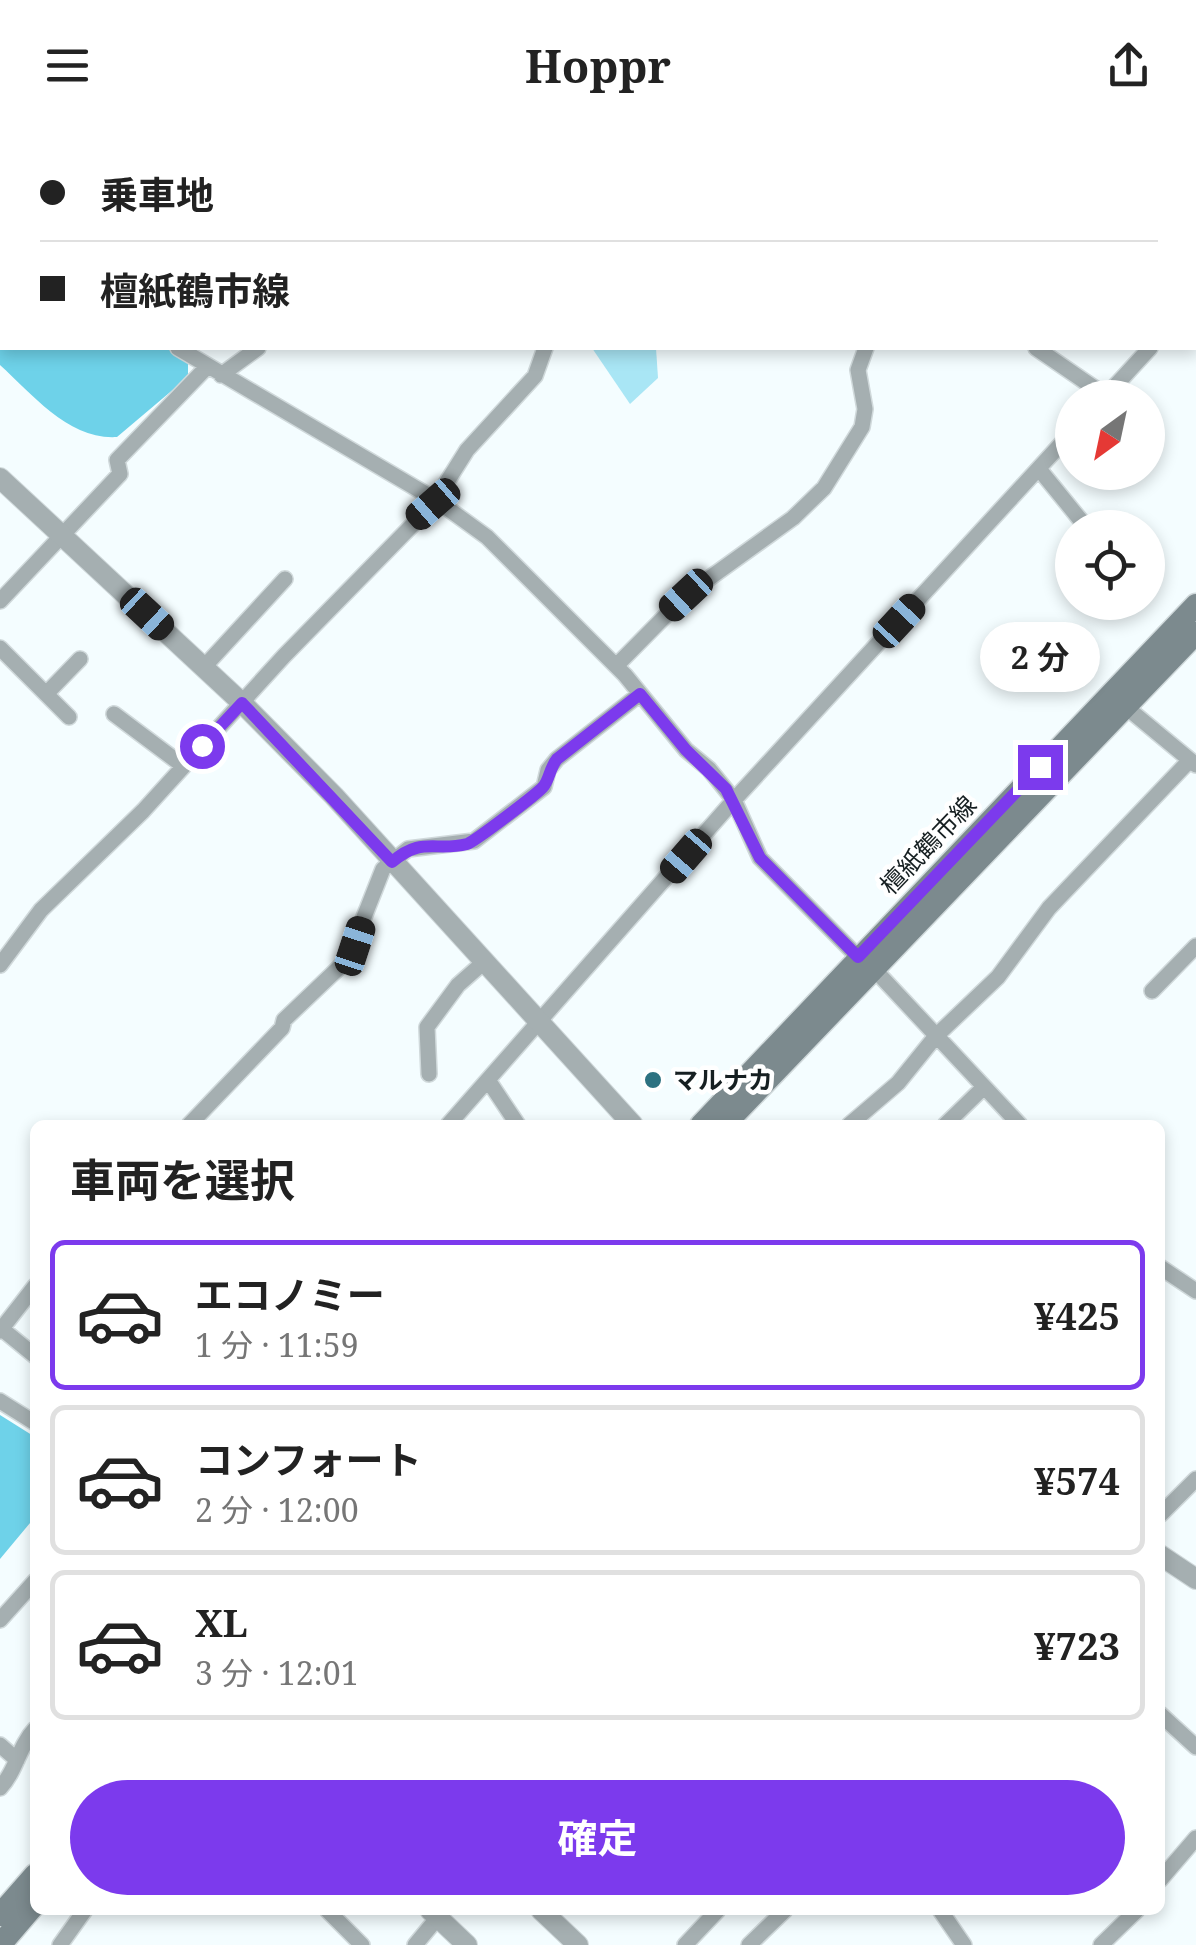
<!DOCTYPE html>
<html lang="ja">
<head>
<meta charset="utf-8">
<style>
  :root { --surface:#fff; --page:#f2f2f2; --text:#222; --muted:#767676; --line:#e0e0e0; --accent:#7c3aed }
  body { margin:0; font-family:"Noto Serif","Noto Sans JP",serif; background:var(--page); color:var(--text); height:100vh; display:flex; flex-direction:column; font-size:38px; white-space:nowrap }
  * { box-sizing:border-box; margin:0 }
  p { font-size:32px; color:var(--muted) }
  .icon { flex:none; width:55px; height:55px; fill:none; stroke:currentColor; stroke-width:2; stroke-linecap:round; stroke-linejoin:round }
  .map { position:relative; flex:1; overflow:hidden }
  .details { position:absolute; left:30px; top:990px; width:1135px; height:795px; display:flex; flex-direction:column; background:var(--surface); border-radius:15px; box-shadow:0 5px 15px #0003 }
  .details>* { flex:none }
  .hud { position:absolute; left:0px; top:0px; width:1198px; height:220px; box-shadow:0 5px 15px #0003; display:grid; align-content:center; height:220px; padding:0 40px; background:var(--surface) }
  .needle { width:65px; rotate:213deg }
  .tools { position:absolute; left:1055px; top:250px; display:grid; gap:20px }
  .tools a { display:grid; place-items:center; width:110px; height:110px; border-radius:50%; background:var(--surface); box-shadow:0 5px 15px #0003; font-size:50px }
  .end { position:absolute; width:45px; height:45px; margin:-22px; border:12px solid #7c3aed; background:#fff; box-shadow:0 0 0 5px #fff }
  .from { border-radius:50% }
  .bubble { position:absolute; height:70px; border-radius:35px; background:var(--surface); box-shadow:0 5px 15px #0003; font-size:32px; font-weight:700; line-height:70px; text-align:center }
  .car { position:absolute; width:30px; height:60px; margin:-30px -15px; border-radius:12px; box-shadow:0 0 8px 2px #0007; background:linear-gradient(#222 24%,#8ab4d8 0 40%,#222 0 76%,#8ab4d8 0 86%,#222 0) }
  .hud b { display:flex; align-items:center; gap:35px; height:95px; font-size:38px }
  .hud b+b { border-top:2px solid var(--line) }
  .hud i { width:25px; height:25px; background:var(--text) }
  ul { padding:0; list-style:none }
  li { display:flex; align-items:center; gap:30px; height:150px; margin:0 20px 15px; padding:0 20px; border:5px solid var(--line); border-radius:15px }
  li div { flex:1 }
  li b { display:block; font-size:38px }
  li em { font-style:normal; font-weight:700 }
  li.current { border-color:var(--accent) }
  li>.icon { width:90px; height:90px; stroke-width:1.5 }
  h2 { padding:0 40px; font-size:45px; line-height:120px }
  .action { display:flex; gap:20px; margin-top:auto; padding:20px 40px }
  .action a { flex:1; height:115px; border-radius:60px; background:var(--accent); color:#fff; font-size:40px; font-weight:700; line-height:115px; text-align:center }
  header { display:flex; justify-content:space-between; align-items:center; height:130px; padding:0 40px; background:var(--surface); font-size:45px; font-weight:700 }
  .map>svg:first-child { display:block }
</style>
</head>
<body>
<header><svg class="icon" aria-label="menu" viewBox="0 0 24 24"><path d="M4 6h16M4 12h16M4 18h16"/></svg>Hoppr<svg class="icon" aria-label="share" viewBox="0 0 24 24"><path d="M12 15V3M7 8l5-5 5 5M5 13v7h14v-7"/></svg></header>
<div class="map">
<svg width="1196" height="1815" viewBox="0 0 1196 1815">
  <rect width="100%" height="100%" fill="#f4fdff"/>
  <path fill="#a9e6f5" d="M592 218H656L658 248 630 274Z"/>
  <path fill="#6ed2e9" d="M0 89 2 218H167L188 233V247L117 307C69 310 33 265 0 235Z
    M0 1285 35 1307V1387L0 1429Z"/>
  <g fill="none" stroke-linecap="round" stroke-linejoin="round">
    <defs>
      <path id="minor" d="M537 0 539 2
        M875 0 877 2
        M975 0 976 2
        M1030 0 1032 2
        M1084 0 1085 2
        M1153 0 1154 2
        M465 2 467 0
        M922 2 926 0
        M1050 2 1056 0
        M1182 2 1186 0
        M0 79 2 81
        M1195 169 1196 168
        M178 218 436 370 487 407 625 545 686 620 709 639 734 670 760 728 858 827
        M1036 218 1106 266
        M221 245 258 218
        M1104 268 1150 218
        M1039 339 1087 398
        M0 471 120 344 117 330 206 238
        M0 518 69 587
        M616 536 686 465 793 388 824 358 862 297 865 279 858 240 866 218
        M204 537 285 449
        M46 564 80 529
        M1126 577 1196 635
        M114 584 182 635
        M0 835 41 780 143 681 284 526 433 374 467 320 535 246 545 218
        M874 839 1020 995
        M1152 861 1196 816
        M429 944 427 897 458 855 484 832
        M488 950 518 995
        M189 995 282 898 284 890 347 830 383 739 408 719 474 711 544 657 548 640 557 629 640 564
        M448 995 734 670 1072 302
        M849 995 898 953 936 906 998 847 1049 778 1190 630
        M945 995 984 957
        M1160 1137 1196 1161
        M2 1199 35 1226
        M0 1201 35 1156
        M0 1271 35 1293
        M1160 1385 1196 1349
        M0 1490 35 1451
        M1160 1584 1196 1617
        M0 1615 17 1630
        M0 1658C17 1640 18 1617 35 1599
        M1160 1750 1196 1708
        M327 1780 362 1815
        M940 1780 964 1815
        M60 1815 85 1780
        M415 1815 444 1780
        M685 1815 718 1780
        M749 1815 785 1780
        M1101 1815 1137 1780"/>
      <path id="tertiary" d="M0 348 242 573 334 666 633 995
        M1160 1425 1196 1449
        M430 1780 467 1815
        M541 1780 578 1815"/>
      <path id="secondary" d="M701 995 1196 475
        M724 995 1196 503
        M0 1785 35 1745
        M0 1815 35 1774"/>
    </defs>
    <use href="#minor" stroke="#d0d9db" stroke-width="18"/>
    <use href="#tertiary" stroke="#d0d9db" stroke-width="22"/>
    <use href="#secondary" stroke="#d0d9db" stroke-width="25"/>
    <use href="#minor" stroke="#a5afb1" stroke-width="15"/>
    <use href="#tertiary" stroke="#a5afb1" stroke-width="20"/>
    <use href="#secondary" stroke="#7c8a8e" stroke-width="22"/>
  </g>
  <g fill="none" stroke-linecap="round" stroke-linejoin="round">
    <path stroke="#7c3aed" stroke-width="12" d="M202 616 242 573 392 732C422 706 435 722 467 714 474 712 537 664 543 657 549 651 550 637 557 629L640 564 686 620 726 659 760 728 858 827 1040 637"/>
  </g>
  <circle fill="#2d7281" stroke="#fff" stroke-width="4" cx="653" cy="950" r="10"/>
  <g text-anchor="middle" stroke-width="9" stroke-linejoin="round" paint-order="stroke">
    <g font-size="25" fill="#161f21" stroke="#fff">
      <text transform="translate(928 715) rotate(-46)" y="9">檀紙鶴市線</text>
    </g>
    <g font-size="25" font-weight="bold" fill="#161f21" stroke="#fff" text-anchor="start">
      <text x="673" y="959">マルナカ</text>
    </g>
  </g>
</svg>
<div class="tools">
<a><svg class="needle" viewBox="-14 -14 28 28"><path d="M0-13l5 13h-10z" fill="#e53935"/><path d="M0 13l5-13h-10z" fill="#767676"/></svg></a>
<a><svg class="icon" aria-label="locate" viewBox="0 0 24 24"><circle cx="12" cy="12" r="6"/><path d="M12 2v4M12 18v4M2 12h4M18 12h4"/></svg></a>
</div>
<i class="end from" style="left:202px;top:616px"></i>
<i class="end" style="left:1040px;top:637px"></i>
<div class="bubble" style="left:980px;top:492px;width:120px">2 分</div>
<i class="car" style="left:433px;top:374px;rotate:229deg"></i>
<i class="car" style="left:686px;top:465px;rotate:227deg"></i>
<i class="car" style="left:147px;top:484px;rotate:133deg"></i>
<i class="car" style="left:899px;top:491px;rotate:43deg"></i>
<i class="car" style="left:686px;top:726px;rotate:221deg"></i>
<i class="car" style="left:355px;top:816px;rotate:18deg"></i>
<div class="hud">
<b><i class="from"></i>乗車地</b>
<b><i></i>檀紙鶴市線</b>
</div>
<section class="details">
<h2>車両を選択</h2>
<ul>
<li class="current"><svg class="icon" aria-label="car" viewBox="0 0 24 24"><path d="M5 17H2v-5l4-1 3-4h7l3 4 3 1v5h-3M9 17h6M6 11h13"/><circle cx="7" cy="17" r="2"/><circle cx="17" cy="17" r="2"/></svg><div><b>エコノミー</b><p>1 分 · 11:59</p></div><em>¥425</em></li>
<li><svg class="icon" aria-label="car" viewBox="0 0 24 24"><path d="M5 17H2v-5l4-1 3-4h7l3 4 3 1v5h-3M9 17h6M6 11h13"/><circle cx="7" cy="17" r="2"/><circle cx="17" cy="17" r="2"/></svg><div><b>コンフォート</b><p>2 分 · 12:00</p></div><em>¥574</em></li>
<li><svg class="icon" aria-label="car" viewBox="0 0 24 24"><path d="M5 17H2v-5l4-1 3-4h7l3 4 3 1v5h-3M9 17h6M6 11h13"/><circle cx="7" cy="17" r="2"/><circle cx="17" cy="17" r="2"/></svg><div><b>XL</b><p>3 分 · 12:01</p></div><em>¥723</em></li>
</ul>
<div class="action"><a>確定</a></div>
</section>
</div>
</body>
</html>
